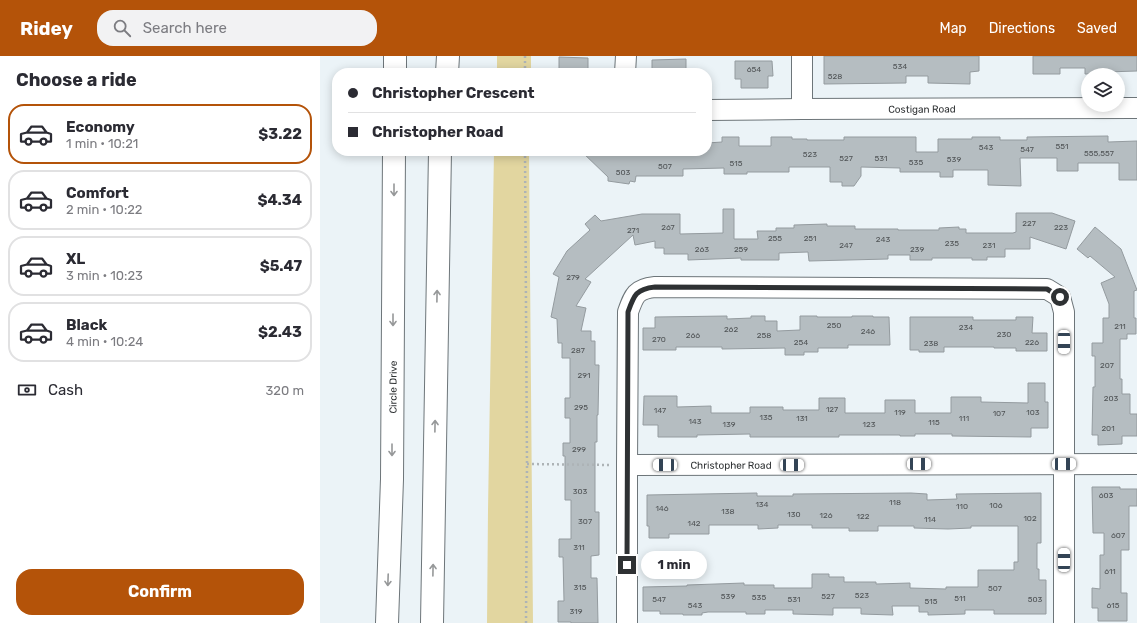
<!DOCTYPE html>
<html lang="en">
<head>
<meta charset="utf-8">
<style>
  :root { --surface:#fff; --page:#f2f2f3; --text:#2b2b33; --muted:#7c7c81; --line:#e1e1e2; --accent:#b45309 }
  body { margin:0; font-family:Rubik,sans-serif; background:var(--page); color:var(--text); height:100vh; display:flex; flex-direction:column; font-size:15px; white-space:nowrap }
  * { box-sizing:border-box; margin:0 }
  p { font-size:13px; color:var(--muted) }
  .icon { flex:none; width:22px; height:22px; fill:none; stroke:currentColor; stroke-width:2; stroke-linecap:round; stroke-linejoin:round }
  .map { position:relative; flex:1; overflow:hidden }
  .side { display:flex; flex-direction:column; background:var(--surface); width:320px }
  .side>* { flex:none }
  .banner { position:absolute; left:12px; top:12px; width:380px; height:88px; border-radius:16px; box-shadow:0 2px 10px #0003; display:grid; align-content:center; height:88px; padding:0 16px; background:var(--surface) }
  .buttons { position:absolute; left:761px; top:12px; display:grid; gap:8px }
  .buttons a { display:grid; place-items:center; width:44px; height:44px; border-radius:50%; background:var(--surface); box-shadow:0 2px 10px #0003; font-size:20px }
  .end { position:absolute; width:18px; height:18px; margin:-9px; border:5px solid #2e3133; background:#fff; box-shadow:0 0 0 2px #fff }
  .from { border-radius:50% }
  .bubble { position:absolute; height:28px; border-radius:14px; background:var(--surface); box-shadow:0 2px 10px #0003; font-size:13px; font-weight:700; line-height:28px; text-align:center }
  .car { position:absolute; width:12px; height:24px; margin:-12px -6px; border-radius:5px; box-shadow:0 0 3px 1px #0007; background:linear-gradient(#fff 24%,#345 0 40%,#fff 0 76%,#345 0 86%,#fff 0) }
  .banner b { display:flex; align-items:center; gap:14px; height:38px; font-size:15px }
  .banner b+b { border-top:1px solid var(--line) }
  .banner i { width:10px; height:10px; background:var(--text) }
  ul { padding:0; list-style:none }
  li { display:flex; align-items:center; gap:12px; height:60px; margin:0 8px 6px; padding:0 8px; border:2px solid var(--line); border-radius:16px }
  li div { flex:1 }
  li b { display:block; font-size:15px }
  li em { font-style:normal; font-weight:700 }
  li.on { border-color:var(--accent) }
  li>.icon { width:36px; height:36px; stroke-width:1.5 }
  h2 { padding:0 16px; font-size:18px; line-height:48px }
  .pay { display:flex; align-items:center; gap:10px; height:44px; padding:0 16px; font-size:15px }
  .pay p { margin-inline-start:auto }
  .cta { display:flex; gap:8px; margin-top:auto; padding:8px 16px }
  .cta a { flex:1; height:46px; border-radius:16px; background:var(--accent); color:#fff; font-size:16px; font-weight:700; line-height:46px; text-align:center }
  header { display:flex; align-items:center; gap:24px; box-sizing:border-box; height:56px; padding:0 20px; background:var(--accent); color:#fff }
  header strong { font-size:19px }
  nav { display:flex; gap:22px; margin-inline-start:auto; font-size:14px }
  .search { width:280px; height:36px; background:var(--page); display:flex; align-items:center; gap:10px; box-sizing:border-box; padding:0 14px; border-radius:16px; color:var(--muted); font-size:15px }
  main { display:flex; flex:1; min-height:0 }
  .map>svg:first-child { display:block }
</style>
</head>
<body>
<header>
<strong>Ridey</strong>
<div class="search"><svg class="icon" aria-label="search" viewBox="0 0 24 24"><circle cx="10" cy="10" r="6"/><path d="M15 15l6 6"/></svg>Search here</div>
<nav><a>Map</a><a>Directions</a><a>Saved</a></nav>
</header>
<main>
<section class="side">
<h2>Choose a ride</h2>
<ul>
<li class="on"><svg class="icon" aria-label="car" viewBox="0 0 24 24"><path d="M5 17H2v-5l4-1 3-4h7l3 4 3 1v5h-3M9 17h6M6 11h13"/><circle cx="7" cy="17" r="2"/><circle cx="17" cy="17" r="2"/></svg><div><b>Economy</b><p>1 min · 10:21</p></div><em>$3.22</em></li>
<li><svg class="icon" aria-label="car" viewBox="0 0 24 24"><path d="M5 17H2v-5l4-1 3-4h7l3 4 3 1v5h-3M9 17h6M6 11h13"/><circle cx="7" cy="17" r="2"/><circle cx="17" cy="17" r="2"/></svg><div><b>Comfort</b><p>2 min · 10:22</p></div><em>$4.34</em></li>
<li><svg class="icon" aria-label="car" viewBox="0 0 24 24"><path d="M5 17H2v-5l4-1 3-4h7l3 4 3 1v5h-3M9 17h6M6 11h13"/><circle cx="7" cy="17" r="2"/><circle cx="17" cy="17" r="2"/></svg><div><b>XL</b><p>3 min · 10:23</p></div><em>$5.47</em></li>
<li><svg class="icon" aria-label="car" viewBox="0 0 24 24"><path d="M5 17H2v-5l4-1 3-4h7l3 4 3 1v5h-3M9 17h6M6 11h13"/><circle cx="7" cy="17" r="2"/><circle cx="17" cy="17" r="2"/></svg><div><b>Black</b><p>4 min · 10:24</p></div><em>$2.43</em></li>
</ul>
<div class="pay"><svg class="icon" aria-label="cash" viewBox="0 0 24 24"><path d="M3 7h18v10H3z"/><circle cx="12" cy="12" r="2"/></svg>Cash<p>320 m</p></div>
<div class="cta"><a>Confirm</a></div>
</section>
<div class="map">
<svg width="817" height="567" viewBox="0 0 817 567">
  <rect width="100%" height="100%" fill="#ebf3f7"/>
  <path fill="#e2d6a0" d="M177 0H211V17H177Z
    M174 95H209L213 567H167L168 454Z"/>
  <path fill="#b5bdc1" stroke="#949b9f" d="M504 0H659V15L650 16V28L608 27V20H586V27L504 28Z
    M713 0H817V15L786 16V18H765V12H740V18H713Z
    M239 1 268 2V17H239Z
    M366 3V17H332V4Z
    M415 5H452L453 20H448V32H421V23H415Z
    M788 80V86L817 85V124H799V107H758V115H737V102H700L701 130 668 129V114H633V121H620V116H580V112L541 111V120L534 130H522V126H510V111H469V116H427V118H404V112L363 113V120H316L315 126 310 125 309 128 288 125V121L261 95H387V87L402 86V81H419V90H451V81H472V83H487V84H524V81H596V96H618V83H652V81H680V84H707V81Z
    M403 153H414V183H438L437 175H456V172H474V169L507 168V170H535V173H578V174H619V172L639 171V173H646V177H693L696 176V157H732L755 165 746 193 710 181V193H685V201H667V204H652V202H612V204H590V199H568V203L489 205 488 196 459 197V204H421V202L368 204V198H344V192H335V185L315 189 313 179 265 223 271 226 256 250 266 252 261 275H271V285H275V309H279L278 359H277V386H275V456H279V499L271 500V522H277L278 567H251V566H238V545H244L243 501H239V483H251V444H245V400H243V387H250V362H245V342H250V302H242V287H238L237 263 231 261 239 221 233 218 247 195 270 174 265 168 275 159 281 165 322 158H360V178L403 177Z
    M775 171 801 193 817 234 814 235V262H816V278H807V283H800V323H802V338H810V358H817V380H802V388L778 389V379H772L773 331H775V300H772V287H783V262H789V248L781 227 795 221 770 200 768 202 757 193Z
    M407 260V263L431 262V260H445V265H457V275L480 274V260H497V261H532V260H553V261H569L570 289H528V292H498V296H484V299H465V292L402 293V291H356V294H323V272H335V261Z
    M590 261H653V264H696V261H713L712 277H727V295H696V292H674V291H624V296H599V294H590Z
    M708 327H725V346H728V372H711V381L632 380V378H595V380H580V379H519V381H430V378L377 379V381H338V369H323L324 340H357V351L391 350V357H430V351H463V354H499V342H525V357H565V344H595V357H631V341H661V346L708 347Z
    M772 431H800V433H817V450H809V494H801V537H807V565H778V552H772V532L780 533V499H784V477H773Z
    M437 437V440H473V438L591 437 607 438V444L637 443 636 438 721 437V487H717V513H719V524H726V558H674V554H645V558L608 559V556H599V550H572L573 559 541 558V552H513V559L473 558V554H445V558H426V556H388L382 557V559H363V558H340V555H323V531L367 530V529L424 527V529H454V532H492V518H509V521H524V526H556V528L590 527V532L626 533V531H658V514H694V506H698V470H651V472L628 473 594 472V470H558V475H529V472H492V469H458V472L438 473V469H389V478H349V482H329V470H327V439Z"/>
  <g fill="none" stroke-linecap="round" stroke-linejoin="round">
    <defs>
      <g id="minor">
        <path d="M305 17 306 0"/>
        <path d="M482 53V0"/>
        <path id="s1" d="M387 54 482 53 817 52"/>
        <path d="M307 409 308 256C314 239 316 233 335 231L727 233 740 241 744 256V567"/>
        <path id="s2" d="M307 567V409L817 408"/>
      </g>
      <g id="highway">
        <path d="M75 17V0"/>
        <path d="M127 17 128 0"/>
        <path id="s3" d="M67 567 72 423 74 95"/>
        <path d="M112 567 120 95"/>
      </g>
    </defs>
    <use href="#minor" stroke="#6d7579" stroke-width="22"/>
    <use href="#highway" stroke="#6d7579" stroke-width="24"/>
    <path stroke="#adb3b6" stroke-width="2.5" stroke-dasharray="2 3" stroke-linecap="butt" d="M205 0V17
      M205 95 207 408 206 567
      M207 408 290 409"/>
    <use href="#minor" stroke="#fff" stroke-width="20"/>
    <use href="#highway" stroke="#fff" stroke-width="22"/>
  </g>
  <defs><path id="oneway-shaft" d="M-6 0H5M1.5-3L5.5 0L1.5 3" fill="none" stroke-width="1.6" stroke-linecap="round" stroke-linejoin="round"/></defs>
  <g stroke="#969899">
    <use href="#oneway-shaft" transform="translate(74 134) rotate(90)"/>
    <use href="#oneway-shaft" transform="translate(117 240) rotate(-89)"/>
    <use href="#oneway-shaft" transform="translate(73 264) rotate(90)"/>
    <use href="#oneway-shaft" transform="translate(115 370) rotate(-89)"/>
    <use href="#oneway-shaft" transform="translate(72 394) rotate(90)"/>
    <use href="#oneway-shaft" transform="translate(113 514) rotate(-89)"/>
    <use href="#oneway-shaft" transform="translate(68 524) rotate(92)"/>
  </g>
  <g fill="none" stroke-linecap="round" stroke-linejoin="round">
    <path stroke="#2e3133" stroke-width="5" d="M307 509 308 256C314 239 316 233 335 231L727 233 740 241"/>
  </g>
  <g text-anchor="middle" stroke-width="3.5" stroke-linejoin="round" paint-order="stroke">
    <g font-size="8" fill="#505456">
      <text x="580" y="13">534</text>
      <text x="434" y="16">654</text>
      <text x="515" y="23">528</text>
      <text x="742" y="93">551</text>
      <text x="666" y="94">543</text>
      <text x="707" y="96">547</text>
      <text x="779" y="100">555,557</text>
      <text x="490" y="101">523</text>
      <text x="526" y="105">527</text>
      <text x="561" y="105">531</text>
      <text x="634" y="106">539</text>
      <text x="596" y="109">535</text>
      <text x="416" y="110">515</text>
      <text x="345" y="113">507</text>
      <text x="303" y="119">503</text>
      <text x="709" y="170">227</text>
      <text x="348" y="174">267</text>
      <text x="741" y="174">223</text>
      <text x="313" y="177">271</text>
      <text x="455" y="185">255</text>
      <text x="490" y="185">251</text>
      <text x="563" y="186">243</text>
      <text x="632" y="190">235</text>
      <text x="526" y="192">247</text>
      <text x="669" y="192">231</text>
      <text x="382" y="196">263</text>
      <text x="421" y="196">259</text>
      <text x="597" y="196">239</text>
      <text x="253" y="224">279</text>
      <text x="514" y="272">250</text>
      <text x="800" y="273">211</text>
      <text x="646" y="274">234</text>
      <text x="411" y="276">262</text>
      <text x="548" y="278">246</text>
      <text x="684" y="281">230</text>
      <text x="373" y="282">266</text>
      <text x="444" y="282">258</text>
      <text x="339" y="286">270</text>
      <text x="481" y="289">254</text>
      <text x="712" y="289">226</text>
      <text x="611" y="290">238</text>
      <text x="258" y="297">287</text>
      <text x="787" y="312">207</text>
      <text x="264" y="322">291</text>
      <text x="791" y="345">203</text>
      <text x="261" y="354">295</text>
      <text x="512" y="356">127</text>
      <text x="340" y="357">147</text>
      <text x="580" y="359">119</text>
      <text x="713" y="359">103</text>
      <text x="679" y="360">107</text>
      <text x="446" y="364">135</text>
      <text x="482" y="365">131</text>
      <text x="644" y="365">111</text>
      <text x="375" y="368">143</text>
      <text x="614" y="369">115</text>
      <text x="409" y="371">139</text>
      <text x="549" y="371">123</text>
      <text x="788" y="375">201</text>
      <text x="259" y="396">299</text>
      <text x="260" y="438">303</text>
      <text x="786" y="442">603</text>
      <text x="575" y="449">118</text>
      <text x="442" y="451">134</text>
      <text x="676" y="452">106</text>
      <text x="642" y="453">110</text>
      <text x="342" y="455">146</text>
      <text x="408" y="458">138</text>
      <text x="474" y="461">130</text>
      <text x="506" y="462">126</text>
      <text x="543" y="463">122</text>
      <text x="710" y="465">102</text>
      <text x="610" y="466">114</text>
      <text x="265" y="468">307</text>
      <text x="374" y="470">142</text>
      <text x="798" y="482">607</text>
      <text x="259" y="494">311</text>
      <text x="790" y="518">611</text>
      <text x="260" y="534">315</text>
      <text x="675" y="535">507</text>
      <text x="542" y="542">523</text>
      <text x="408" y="543">539</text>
      <text x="508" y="543">527</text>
      <text x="439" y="544">535</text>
      <text x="640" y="545">511</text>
      <text x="339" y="546">547</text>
      <text x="474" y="546">531</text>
      <text x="715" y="546">503</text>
      <text x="611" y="548">515</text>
      <text x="375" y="552">543</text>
      <text x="793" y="552">615</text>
      <text x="256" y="558">319</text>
    </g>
    <g font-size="10" fill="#2e3133" stroke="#ebf3f7">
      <text dy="4" stroke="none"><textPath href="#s1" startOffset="215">Costigan Road</textPath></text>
      <text dy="4" stroke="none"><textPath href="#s3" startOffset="236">Circle Drive</textPath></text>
      <text dy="4" stroke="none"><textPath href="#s2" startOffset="262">Christopher Road</textPath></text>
    </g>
  </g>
</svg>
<div class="buttons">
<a><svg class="icon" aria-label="layers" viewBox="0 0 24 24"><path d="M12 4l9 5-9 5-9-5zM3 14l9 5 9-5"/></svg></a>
</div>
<i class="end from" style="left:740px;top:241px"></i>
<i class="end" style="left:307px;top:509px"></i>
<div class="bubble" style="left:321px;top:495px;width:66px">1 min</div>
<i class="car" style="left:744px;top:286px;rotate:180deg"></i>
<i class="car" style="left:599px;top:408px;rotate:90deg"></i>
<i class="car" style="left:744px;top:408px;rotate:89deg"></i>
<i class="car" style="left:345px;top:409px;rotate:270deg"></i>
<i class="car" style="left:472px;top:409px;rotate:90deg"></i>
<i class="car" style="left:744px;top:504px;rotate:0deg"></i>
<div class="banner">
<b><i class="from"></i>Christopher Crescent</b>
<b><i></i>Christopher Road</b>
</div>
</div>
</main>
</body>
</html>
